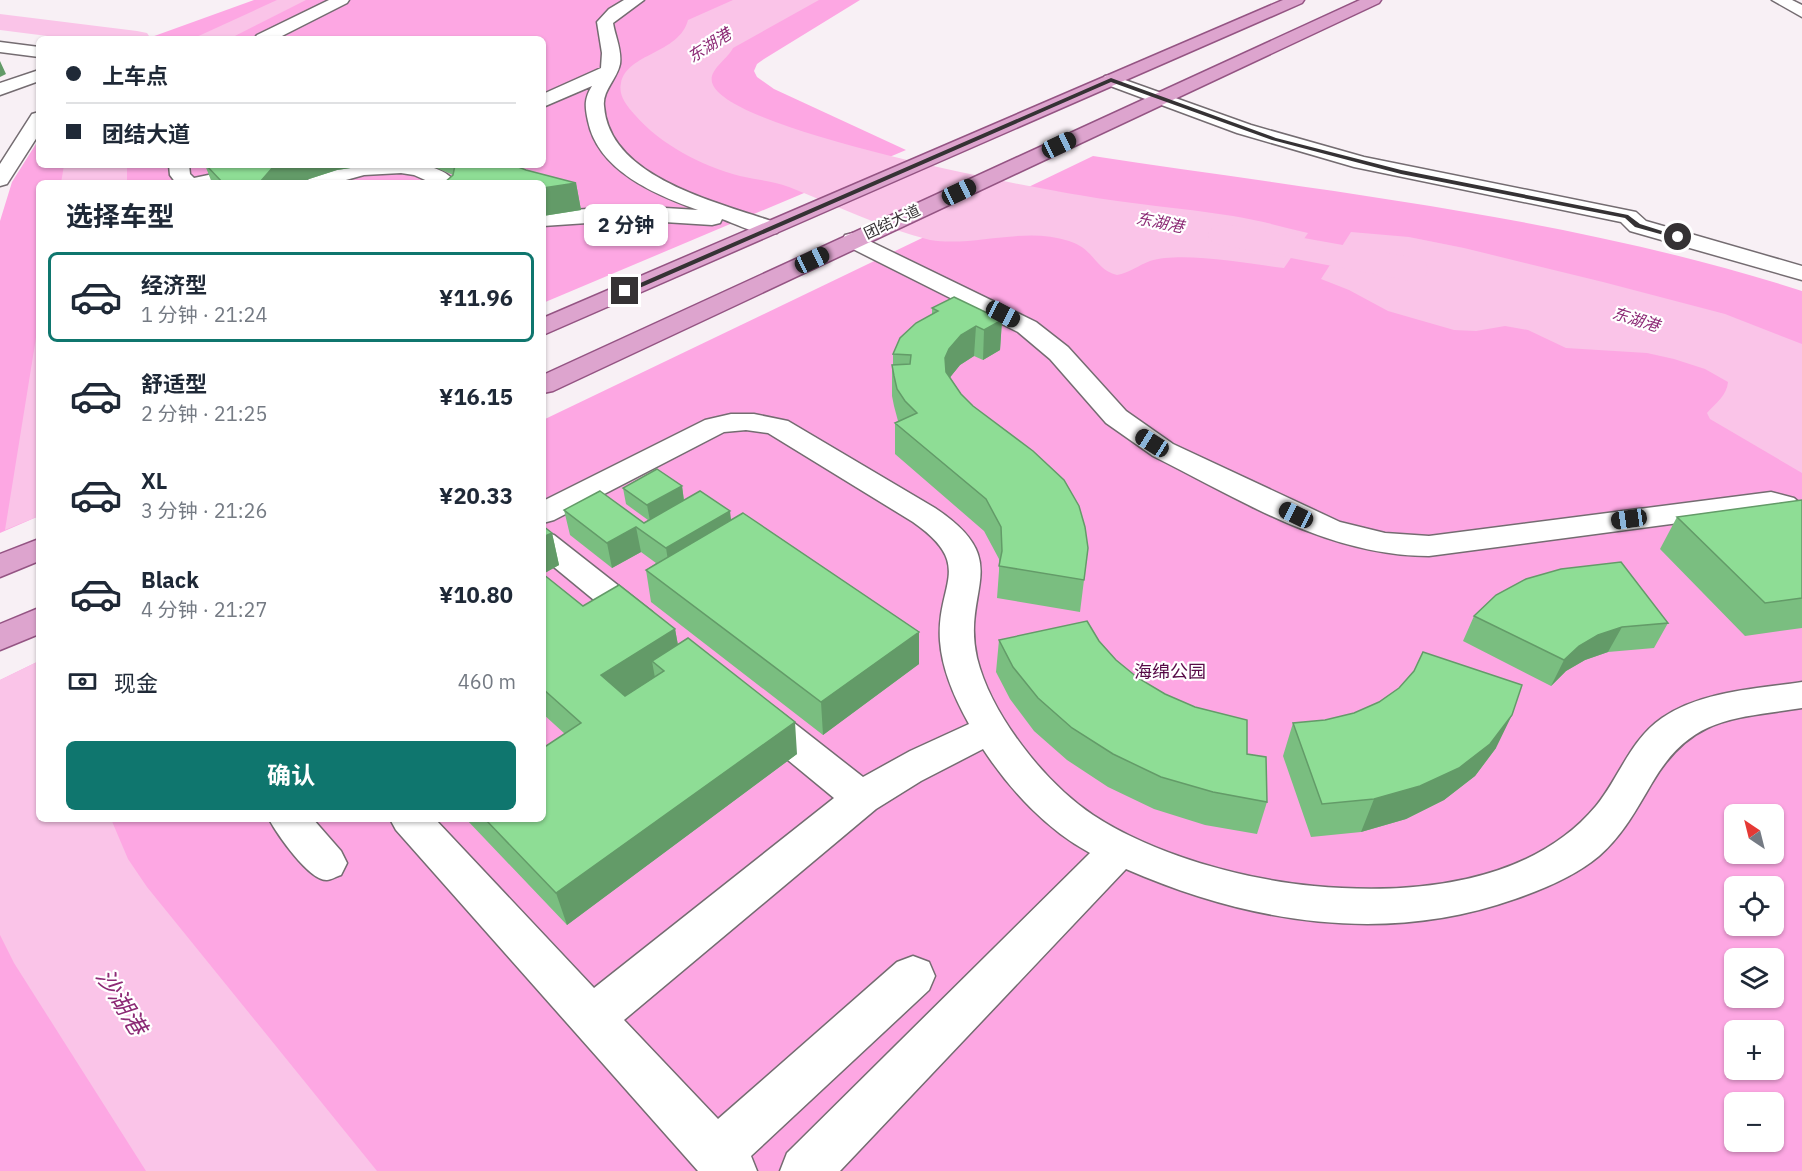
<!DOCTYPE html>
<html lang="zh">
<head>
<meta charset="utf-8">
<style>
  :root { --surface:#fff; --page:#f6f6f7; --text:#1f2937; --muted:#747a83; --line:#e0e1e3; --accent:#0f766e }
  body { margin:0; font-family:"IBM Plex Sans","Noto Sans SC",sans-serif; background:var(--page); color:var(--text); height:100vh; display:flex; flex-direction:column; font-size:22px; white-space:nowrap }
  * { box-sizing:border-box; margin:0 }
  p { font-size:20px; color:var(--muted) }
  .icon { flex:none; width:33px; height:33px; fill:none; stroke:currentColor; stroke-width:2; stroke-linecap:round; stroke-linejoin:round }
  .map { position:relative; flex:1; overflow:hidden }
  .drawer { position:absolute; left:36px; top:180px; width:510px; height:642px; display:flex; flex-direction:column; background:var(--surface); border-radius:9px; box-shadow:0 2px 4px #0004 }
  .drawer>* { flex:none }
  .banner { position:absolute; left:36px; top:36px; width:510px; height:132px; border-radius:9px; box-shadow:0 2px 4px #0004; display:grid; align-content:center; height:132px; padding:0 30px; background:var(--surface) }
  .needle { width:39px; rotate:325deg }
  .buttons { position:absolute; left:1724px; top:804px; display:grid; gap:12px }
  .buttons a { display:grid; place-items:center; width:60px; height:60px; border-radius:9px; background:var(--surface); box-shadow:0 2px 4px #0004; font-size:30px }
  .end { position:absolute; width:27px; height:27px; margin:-14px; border:8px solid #353234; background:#fff; box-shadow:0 0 0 3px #fff }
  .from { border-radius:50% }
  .bubble { position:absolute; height:42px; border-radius:9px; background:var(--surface); box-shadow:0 2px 4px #0004; font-size:20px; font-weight:700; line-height:42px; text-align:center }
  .car { position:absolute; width:18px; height:36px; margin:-18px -9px; border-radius:8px; box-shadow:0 0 4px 2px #0007; background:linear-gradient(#222 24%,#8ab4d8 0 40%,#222 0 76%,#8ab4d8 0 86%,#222 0) }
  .banner b { display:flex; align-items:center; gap:21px; height:57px; font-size:22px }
  .banner b+b { border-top:2px solid var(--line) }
  .banner i { width:15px; height:15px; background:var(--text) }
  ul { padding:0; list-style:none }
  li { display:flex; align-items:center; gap:18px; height:90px; margin:0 12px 9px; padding:0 18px; border:3px solid transparent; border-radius:9px }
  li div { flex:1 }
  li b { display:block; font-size:22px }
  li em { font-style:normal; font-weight:700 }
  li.selected { border-color:var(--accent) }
  li>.icon { width:54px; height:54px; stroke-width:1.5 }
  h2 { padding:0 30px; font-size:27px; line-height:72px }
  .pay { display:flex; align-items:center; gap:15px; height:66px; padding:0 30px; font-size:22px }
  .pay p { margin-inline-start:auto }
  .button { display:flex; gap:12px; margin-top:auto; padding:12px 30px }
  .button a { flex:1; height:69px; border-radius:9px; background:var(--accent); color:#fff; font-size:24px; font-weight:700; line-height:69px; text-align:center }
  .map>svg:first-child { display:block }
</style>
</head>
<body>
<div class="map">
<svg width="1802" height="1171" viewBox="0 0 1802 1171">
  <rect width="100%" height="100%" fill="#f8f0f5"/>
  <path fill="#fda7e3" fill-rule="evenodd" d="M254 0H860L764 59 757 64 754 71 757 77 774 89 906 150 543 303V183H39V516L0 533V221L12 182 39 139V165H543V39H146Z
    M1093 156C1330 192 1572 217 1802 291V1171H0V680L39 661V819H543V420ZM1734 814H1773V854H1734ZM1734 886H1773V926H1734ZM1734 958H1773V998H1734ZM1734 1030H1773V1070H1734ZM1734 1102H1773V1142H1734Z"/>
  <path fill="#fac4e8" d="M277 0H306L229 39H192Z
    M733 0H819L733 48C728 59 706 71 713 85 734 131 1022 186 1079 195 1130 204 1182 208 1233 216 1258 220 1283 227 1308 233L1284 268C1249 264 1183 251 1150 261 1139 265 1129 273 1117 275 1095 270 1095 249 1069 241 1024 226 976 247 930 240 882 228 835 205 789 187 773 181 757 180 740 176 702 166 661 145 635 115 627 106 618 96 621 83 627 53 679 54 688 20Z
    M64 165H127V183H61Z
    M1351 232 1409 237 1464 248 1603 282 1725 314 1802 344V473L1710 419 1707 413C1716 403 1727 395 1728 382L1705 369 1674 359 1647 353 1566 348 1528 330 1505 326 1476 331 1454 330 1388 311 1349 290 1321 279Z
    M39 319V516L5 530Z
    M39 661V819H111L128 859 147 887 377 1171H146L14 963 0 935V680Z"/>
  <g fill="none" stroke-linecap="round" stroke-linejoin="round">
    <path fill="#fac4e8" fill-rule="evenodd" d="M0 14 137 31 147 33 151 39H71L0 30Z
      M1226 224 1410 257 1424 261 1429 269 1424 277 1410 281 1213 243 1207 235 1213 227Z"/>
    <defs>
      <path id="minor" d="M329 0H349L347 3 276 39H254L257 35Z
        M624 0H644L613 23C615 36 622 50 620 64 617 79 602 91 604 106 609 179 721 203 777 223L780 228 777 233C760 237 739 225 722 219L720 223 712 225 632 220 543 226V212L632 206 698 210C656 195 598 171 588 121 585 107 584 99 592 86L543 107V94L601 68 602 53 597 22 609 9Z
        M1772 0H1792L1802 5V17Z
        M0 42 39 47V57L0 52Z
        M39 70V81L0 95V83Z
        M1111 75 1251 125 1364 157 1636 212 1646 221 1802 266V280L1630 231 1621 222 1354 167 1237 133 1105 84 1102 80 1105 76Z
        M39 112V134L7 184 0 186V164L32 114Z
        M169 165H189L190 174 194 178 256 165H296L293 169 230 183H176L170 175Z
        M354 165C383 165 437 156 456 183H432L414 175 401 173 364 175 335 183H305C314 171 340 168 354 165Z
        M853 233 1036 322 1068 347 1126 411 1173 444 1340 522 1385 533 1429 536 1771 492 1794 498 1802 505V530L1791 527 1769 511 1429 556C1328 556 1241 500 1153 456L1106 423 1050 359 1018 332 845 245 842 240 845 235Z
        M731 414H754L788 421 935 508C1016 562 961 588 977 658 991 715 1045 783 1093 815 1154 855 1242 879 1314 886 1410 895 1530 885 1596 806 1619 778 1630 740 1662 718 1701 691 1756 689 1802 682V708C1733 719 1691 716 1652 783 1636 810 1623 835 1599 856 1575 876 1544 889 1515 899 1385 945 1250 923 1126 869L840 1171H780L787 1153 1090 853C1047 830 1010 790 983 749L921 781 876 809 624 1020 718 1119 897 962 913 956 929 962 935 976 929 990 751 1156 757 1171H698L396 830 390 819H435L594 988 834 798 749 728 744 718 749 708 762 704 775 708 863 777 910 751 969 724C955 699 942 670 940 641 936 583 976 566 913 522L768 433 746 430 724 432 554 520 543 523V501L705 420Z
        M543 532 554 535 652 612 657 620 652 628 640 632 628 628 543 558Z
        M269 819H313L341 851 347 863 341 875C337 876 331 880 327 880 309 881 277 834 269 819Z"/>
      <path id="major" d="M1283 0H1304L1302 3 543 335V318Z
        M1360 0H1381L1379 3 553 391 543 393V375Z
        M39 539V561L0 577V554Z
        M39 608V634L0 650V624Z"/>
    </defs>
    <use href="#minor" stroke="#746c71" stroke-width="3"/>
    <use href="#major" stroke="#945483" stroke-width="3"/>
    <use href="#minor" fill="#fff" fill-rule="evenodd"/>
    <use href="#major" fill="#dda4ce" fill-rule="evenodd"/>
  </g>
  <path fill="#7abe80" d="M205 165H371L337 170 306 180 301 183H212Z
    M415 165H513L526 170 576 183 581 210 543 216V183L453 175 432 166Z
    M932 308 1002 320 1000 350 983 360 974 356 960 365 950 377 961 394 1088 548 1080 612 997 598 999 571V559L984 531 895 454V423L898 421 894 406 892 396V365H893V354L932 314Z
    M682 486 684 500 731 520 919 664 823 735 651 602 646 570 656 563 641 552 612 568 570 535 564 510 644 523 648 520 626 504 623 488Z
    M1802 500V628L1745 636 1660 549 1677 517Z
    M543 526 552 533 559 565 543 574 583 606 675 629 678 645 797 754 567 925 466 819H543L565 734 543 714Z
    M1474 616 1668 623 1654 648 1608 652 1585 660 1566 671 1551 686 1463 641Z
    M999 640 1099 641 1116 660 1138 678 1247 754 1267 802 1257 834 1205 825 1154 809 1108 787 1067 760 1034 731 1010 699 996 672Z
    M1293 723 1496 748 1475 776 1444 800 1406 819 1361 832 1311 837 1283 756Z"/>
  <path fill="#639b68" d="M0 61 6 74 0 77Z
    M277 165H371L337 170 306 180 301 183H260V182L273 167Z
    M576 183 581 210 543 216V188Z
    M1002 320 1000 350 983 360 984 330Z
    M976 326 974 356 960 365 948 380 944 389 945 358 949 349 961 335Z
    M682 486 684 502 650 521 647 505Z
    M730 511 733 536 670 573 666 548Z
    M636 527 641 552 612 568 607 543Z
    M552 533 559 565 543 574V537Z
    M1622 627 1608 652 1585 660 1566 671 1551 686 1564 660 1579 646 1598 635Z
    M675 629 681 662 664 671 652 661 655 678 609 708 601 675Z
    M919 632V664L823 735 821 702Z
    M1512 715 1496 748 1475 776 1444 800 1406 819 1361 832 1374 799Z
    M795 722 797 754 567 925 556 893Z"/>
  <path fill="#8edd95" stroke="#639b68" stroke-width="1.5" d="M206 165H277L273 167 260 182V183H223Z
    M455 165H513L526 170 576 183 543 188V183H444L453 175Z
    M954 297 1002 320 984 330 976 326 961 335 949 349 945 358 946 372 961 394 973 406 1033 451 1064 480 1079 506 1085 527 1088 548 1084 580 999 566 1002 551 1001 527 986 499 895 423 917 413 905 401 897 389 894 376 892 365 910 364 911 355 893 354 900 338 916 323 938 311 932 308Z
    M657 469 682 486 647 505 623 488Z
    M600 491 644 523 700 491 730 511 666 548 636 527 607 543 564 510Z
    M1802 500V598L1765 603 1677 517Z
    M743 513 919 632 821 702 646 570Z
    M543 526 552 533 543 537Z
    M1621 562 1668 623 1622 627 1598 635 1579 646 1564 660 1474 616 1496 595 1526 579 1561 569Z
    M543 574 583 606 619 585 675 629 601 675 625 696 664 671 652 661 688 638 795 722 556 893 485 819H543V748L581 723 543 689Z
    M1087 621 1099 641 1116 660 1138 678 1165 694 1195 707 1247 720V754L1266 757 1267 802 1213 792 1161 777 1113 754 1072 728 1038 698 1013 667 999 640Z
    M1423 652 1522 685 1512 715 1490 744 1459 768 1420 786 1374 799 1322 804 1293 723 1325 720 1354 713 1379 702 1399 688 1414 671Z"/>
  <path fill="#353234" d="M1111 78 1276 138 1401 170 1628 215 1640 224 1681 237 1678 239 1635 227 1625 218 1401 174 1272 140 1111 82 628 293 622 291Z"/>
  <g text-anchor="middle" stroke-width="4.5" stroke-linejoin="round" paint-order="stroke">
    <g font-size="15" fill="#353234" stroke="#fff">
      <text transform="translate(892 222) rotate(-25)" y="5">团结大道</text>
    </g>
    <g font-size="16" font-style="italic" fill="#8c2a75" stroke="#fff">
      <text transform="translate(709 45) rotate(-33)" y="6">东湖港</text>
      <text transform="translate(1160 222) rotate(11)" y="6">东湖港</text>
      <text transform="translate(1636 319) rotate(17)" y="6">东湖港</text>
    </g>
    <g font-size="18" fill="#570a47" stroke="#fff">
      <text x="1170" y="678">海绵公园</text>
    </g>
    <g font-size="24" font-style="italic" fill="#8c2a75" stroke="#fff">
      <text transform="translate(121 1002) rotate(58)" y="8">沙湖港</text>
    </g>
  </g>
</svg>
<div class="buttons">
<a><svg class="needle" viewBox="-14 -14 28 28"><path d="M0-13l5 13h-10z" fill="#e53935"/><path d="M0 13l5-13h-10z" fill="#747a83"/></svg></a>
<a><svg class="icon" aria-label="locate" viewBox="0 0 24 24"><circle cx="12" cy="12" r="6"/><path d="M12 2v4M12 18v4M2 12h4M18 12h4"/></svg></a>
<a><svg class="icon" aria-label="layers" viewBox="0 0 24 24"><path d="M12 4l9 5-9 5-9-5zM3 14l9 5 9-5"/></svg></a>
<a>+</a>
<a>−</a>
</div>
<i class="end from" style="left:1678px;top:237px"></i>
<i class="end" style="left:625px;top:291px"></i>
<div class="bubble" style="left:584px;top:204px;width:84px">2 分钟</div>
<i class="car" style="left:1059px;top:145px;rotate:65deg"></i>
<i class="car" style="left:959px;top:192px;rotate:65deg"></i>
<i class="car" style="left:812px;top:260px;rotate:65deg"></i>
<i class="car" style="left:1003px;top:314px;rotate:118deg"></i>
<i class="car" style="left:1152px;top:443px;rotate:302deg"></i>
<i class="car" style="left:1296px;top:515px;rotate:296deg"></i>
<i class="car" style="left:1629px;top:519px;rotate:262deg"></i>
<div class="banner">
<b><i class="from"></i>上车点</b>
<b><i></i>团结大道</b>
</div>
<section class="drawer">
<h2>选择车型</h2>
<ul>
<li class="selected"><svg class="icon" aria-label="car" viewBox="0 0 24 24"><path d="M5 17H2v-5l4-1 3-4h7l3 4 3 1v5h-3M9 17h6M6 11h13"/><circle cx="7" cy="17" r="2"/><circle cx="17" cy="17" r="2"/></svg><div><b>经济型</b><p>1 分钟 · 21:24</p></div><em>¥11.96</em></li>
<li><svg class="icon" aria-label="car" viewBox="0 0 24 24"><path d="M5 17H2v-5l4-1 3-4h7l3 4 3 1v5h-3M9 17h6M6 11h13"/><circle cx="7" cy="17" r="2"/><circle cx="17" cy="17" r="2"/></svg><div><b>舒适型</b><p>2 分钟 · 21:25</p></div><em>¥16.15</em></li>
<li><svg class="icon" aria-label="car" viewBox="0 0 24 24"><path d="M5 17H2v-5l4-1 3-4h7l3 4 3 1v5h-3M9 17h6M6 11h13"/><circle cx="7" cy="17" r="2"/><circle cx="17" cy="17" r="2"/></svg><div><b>XL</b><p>3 分钟 · 21:26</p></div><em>¥20.33</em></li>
<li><svg class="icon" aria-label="car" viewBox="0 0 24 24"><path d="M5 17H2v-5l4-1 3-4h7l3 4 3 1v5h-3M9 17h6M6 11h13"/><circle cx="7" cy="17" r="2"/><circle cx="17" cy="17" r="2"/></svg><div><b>Black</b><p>4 分钟 · 21:27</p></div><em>¥10.80</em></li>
</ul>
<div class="pay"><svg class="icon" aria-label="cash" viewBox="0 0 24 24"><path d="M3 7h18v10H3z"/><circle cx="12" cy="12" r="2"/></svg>现金<p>460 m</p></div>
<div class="button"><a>确认</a></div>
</section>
</div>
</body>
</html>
